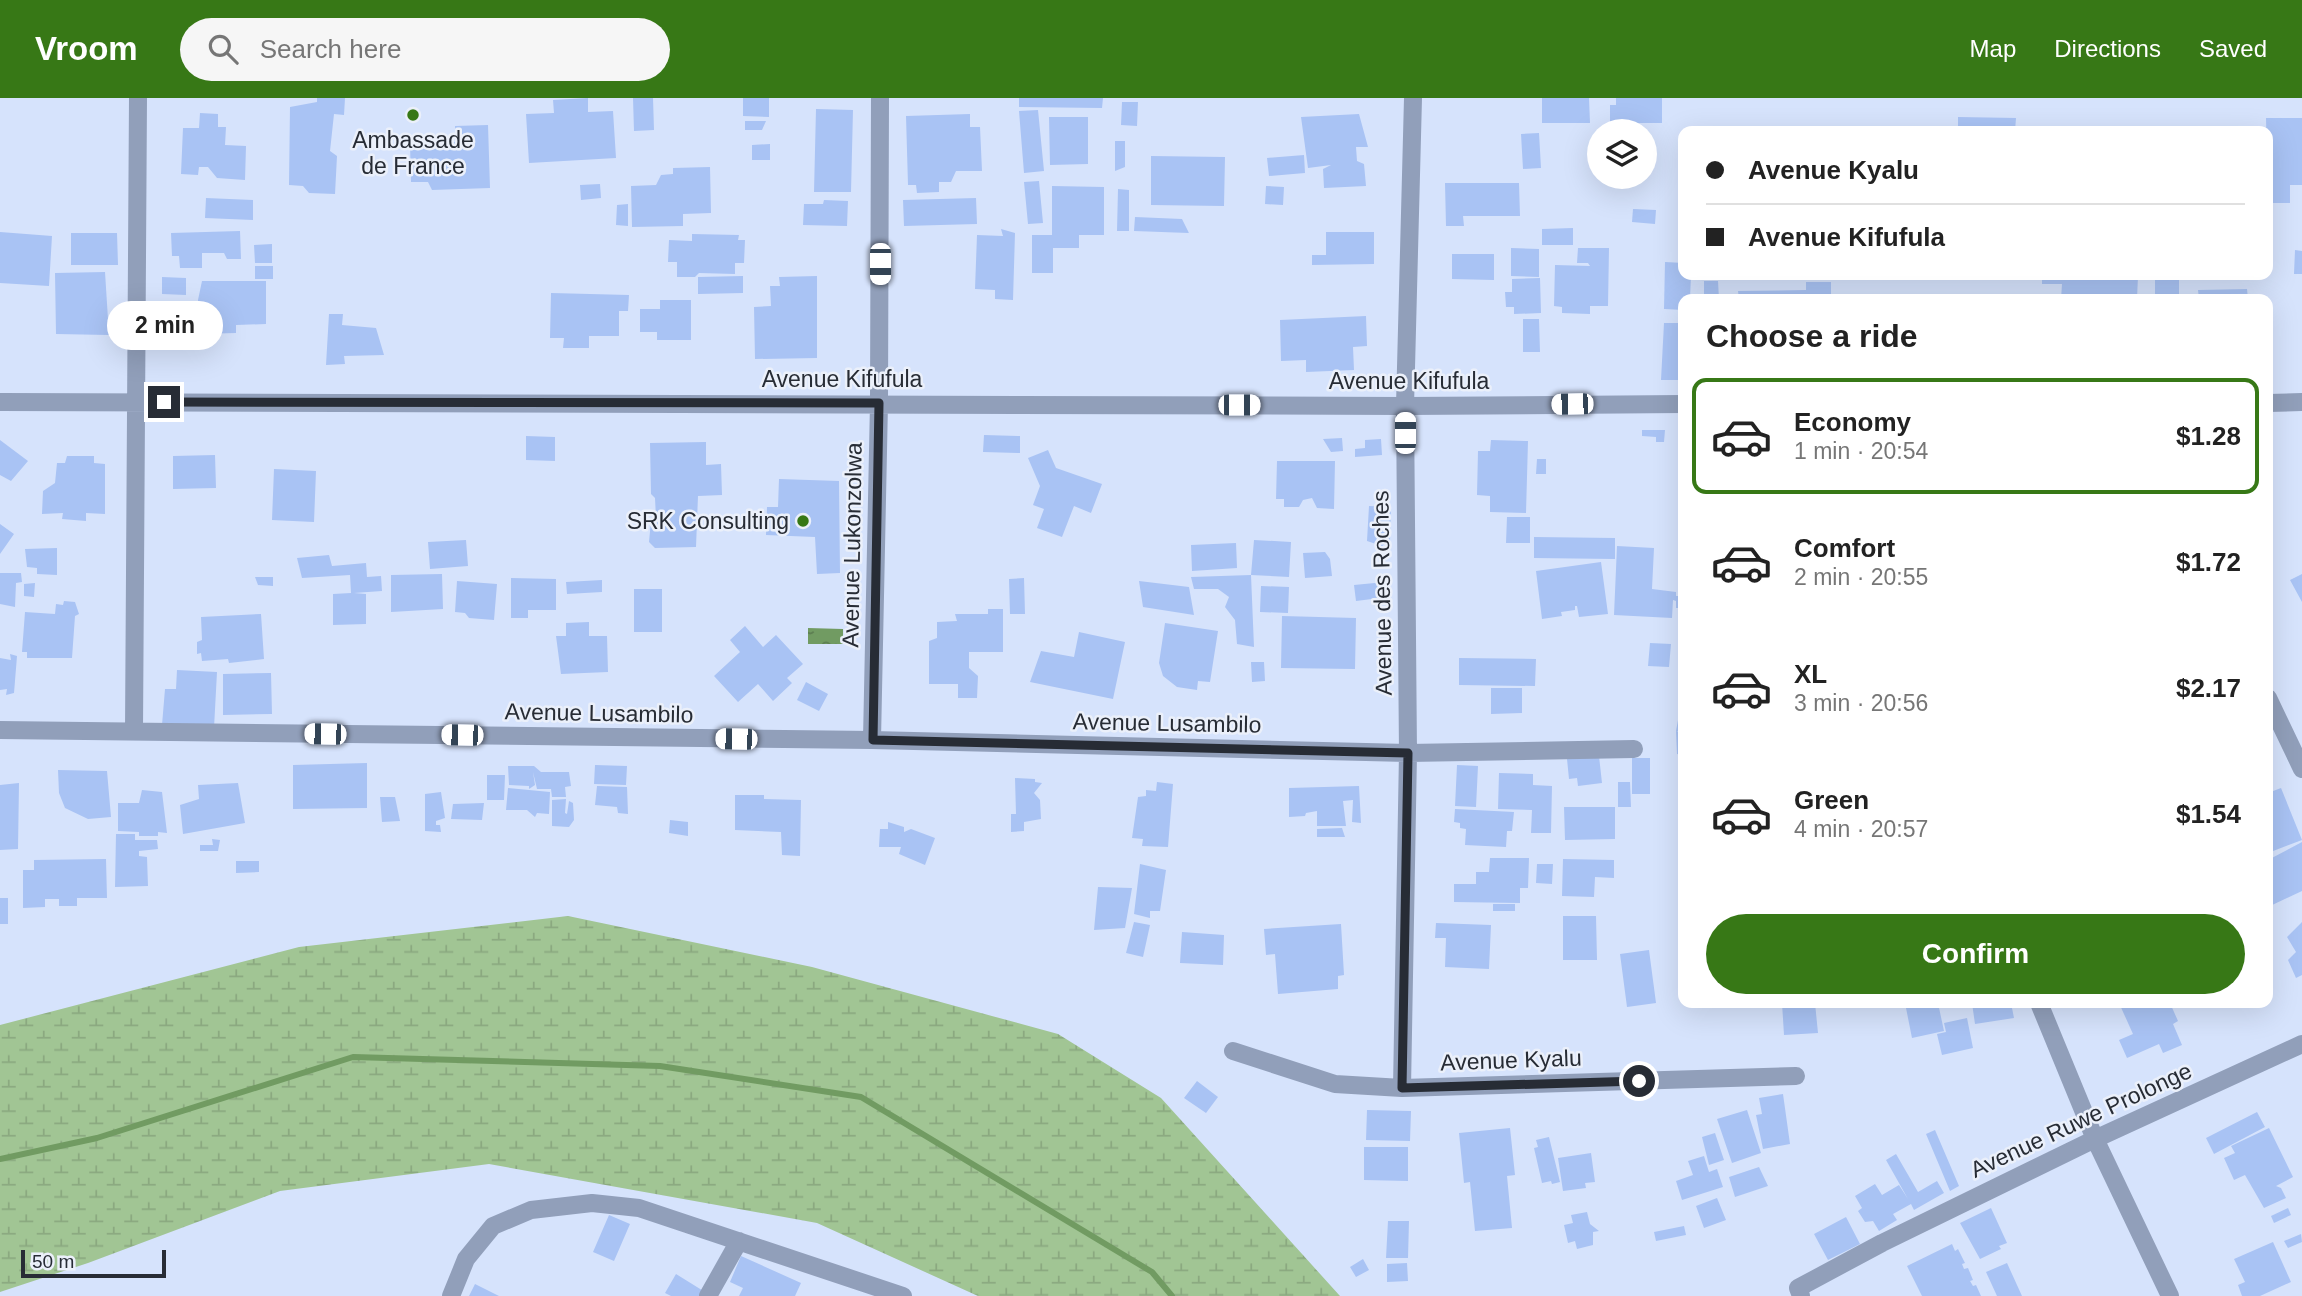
<!DOCTYPE html>
<html lang="en">
<head>
<meta charset="utf-8">
<style>
  :root { --surface:#fff; --page:#f6f6f6; --text:#222; --muted:#767676; --line:#e0e0e0; --accent:#377816 }
  body { margin:0; font-family:Helvetica,sans-serif; background:var(--page); color:var(--text); height:100vh; display:flex; flex-direction:column; font-size:26px; white-space:nowrap }
  * { box-sizing:border-box; margin:0 }
  p { font-size:23px; color:var(--muted) }
  .icon { flex:none; width:38px; height:38px; fill:none; stroke:currentColor; stroke-width:2; stroke-linecap:round; stroke-linejoin:round }
  .map { position:relative; flex:1; overflow:hidden }
  .drawer { position:absolute; left:1678px; top:196px; width:595px; height:714px; display:flex; flex-direction:column; background:var(--surface); border-radius:14px; box-shadow:0 7px 28px #0002 }
  .drawer>* { flex:none }
  .banner { position:absolute; left:1678px; top:28px; width:595px; height:154px; border-radius:14px; box-shadow:0 7px 28px #0002; display:grid; align-content:center; height:154px; padding:0 28px; background:var(--surface) }
  .buttons { position:absolute; left:1587px; top:21px; display:grid; gap:14px }
  .buttons a { display:grid; place-items:center; width:70px; height:70px; border-radius:50%; background:var(--surface); box-shadow:0 7px 28px #0002; font-size:35px }
  .scale { position:absolute; left:21px; bottom:18px; width:145px; box-sizing:border-box; padding-left:7px; border:4px solid #272c35; border-top:0; font-size:19px; line-height:24px; white-space:nowrap; color:#272c35; -webkit-text-stroke:5px #ebf0fa; paint-order:stroke }
  .end { position:absolute; width:32px; height:32px; margin:-16px; border:9px solid #272c35; background:#fff; box-shadow:0 0 0 4px #fff }
  .from { border-radius:50% }
  .bubble { position:absolute; height:49px; border-radius:24px; background:var(--surface); box-shadow:0 7px 28px #0002; font-size:23px; font-weight:700; line-height:49px; text-align:center }
  .car { position:absolute; width:21px; height:42px; margin:-21px -10px; border-radius:9px; box-shadow:0 0 5px 2px #0007; background:linear-gradient(#fff 24%,#345 0 40%,#fff 0 76%,#345 0 86%,#fff 0) }
  .banner b { display:flex; align-items:center; gap:24px; height:66px; font-size:26px }
  .banner b+b { border-top:2px solid var(--line) }
  .banner i { width:18px; height:18px; background:var(--text) }
  ul { padding:0; list-style:none }
  li { display:flex; align-items:center; gap:21px; height:116px; margin:0 14px 10px; padding:0 14px; border:4px solid transparent; border-radius:14px }
  li div { flex:1 }
  li b { display:block; font-size:26px }
  li em { font-style:normal; font-weight:700 }
  li.current { border-color:var(--accent) }
  li>.icon { width:63px; height:63px; stroke-width:1.5 }
  h2 { padding:0 28px; font-size:32px; line-height:84px }
  .cta { display:flex; gap:14px; margin-top:auto; padding:14px 28px }
  .cta a { flex:1; height:80px; border-radius:42px; background:var(--accent); color:#fff; font-size:28px; font-weight:700; line-height:80px; text-align:center }
  header { display:flex; align-items:center; gap:42px; box-sizing:border-box; height:98px; padding:0 35px; background:var(--accent); color:#fff }
  header strong { font-size:33px }
  nav { display:flex; gap:38px; margin-inline-start:auto; font-size:24px }
  .search { width:490px; height:63px; background:var(--page); display:flex; align-items:center; gap:18px; box-sizing:border-box; padding:0 24px; border-radius:38px; color:var(--muted); font-size:26px }
  .map>svg:first-child { display:block }
</style>
</head>
<body>
<header>
<strong>Vroom</strong>
<div class="search"><svg class="icon" aria-label="search" viewBox="0 0 24 24"><circle cx="10" cy="10" r="6"/><path d="M15 15l6 6"/></svg>Search here</div>
<nav><a>Map</a><a>Directions</a><a>Saved</a></nav>
</header>
<div class="map">
<svg width="2302" height="1198" viewBox="0 0 2302 1198">
  <defs>
    <pattern id="wetland-marsh" width="20" height="14" patternUnits="userSpaceOnUse" patternTransform="scale(1.75)"><rect width="20" height="14" fill="#a1c594"/><path d="M1 5h8M5 5V1M11 12h8M15 12V8" fill="none" stroke="#8ba980"/></pattern>
    <pattern id="water-ripples" width="26" height="14" patternUnits="userSpaceOnUse" patternTransform="scale(1.75)"><rect width="26" height="14" fill="#719b62"/><path d="M2 4q2-2 4 0t4 0M15 11q2-2 4 0t4 0" fill="none" stroke="#5d7f52"/></pattern>
  </defs>
  <rect width="100%" height="100%" fill="#d6e3fc"/>
  <path fill="url(#wetland-marsh)" d="M568 818 812 869 1058 936 1161 1000 1340 1198H978L817 1125 489 1066 280 1093 88 1165 0 1194V927L299 849Z"/>
  <path fill="url(#water-ripples)" d="M808 530 843 531V546H808Z"/>
  <g fill="none" stroke-linecap="round" stroke-linejoin="round">
    <path stroke="#719b62" stroke-width="6" d="M0 1061 97 1040 353 959 660 968 861 999 1152 1174 1172 1198"/>
  </g>
  <path fill="#a9c3f4" d="M317 0H345L344 17 334 16 330 53 337 58 335 96 309 95 303 88 289 87 290 9 317 4Z
    M588 0V14L613 13 616 60 529 65 526 16 554 15 553 2Z
    M633 0H653L654 32 634 33Z
    M743 0H769V19L743 18Z
    M1019 0H1103L1102 10 1019 9Z
    M1542 0H1589L1590 25H1542Z
    M1616 0H1662V25H1610V7H1616Z
    M1122 4H1138L1137 28 1121 27Z
    M816 11 853 12 851 94H814Z
    M1038 12 1044 73 1024 75 1019 13Z
    M200 15 218 16V29H226L225 47 246 48 245 82 217 80 208 69H199L198 77 181 76 183 30H199Z
    M970 16V29H980L982 73H956L951 84H939V94L917 95 916 87H908L906 18Z
    M1359 16 1368 49H1356L1357 63 1364 66 1366 88 1324 90 1323 71 1331 67 1308 70 1301 19Z
    M1049 19H1088V66L1050 67Z
    M1958 19 2016 20 2015 33H1958Z
    M2266 20H2302V87H2290V105H2268Z
    M745 23H766L762 32H745Z
    M488 27 490 90 432 92 428 84H411L410 45 456 44 455 28Z
    M1539 35 1541 70 1523 71 1521 36Z
    M1115 43H1125V69L1115 73Z
    M770 46V62H752V47Z
    M1304 57 1305 75 1269 78 1267 60Z
    M1151 58 1225 59 1224 108 1151 107Z
    M710 69 711 115 683 116V128L632 129 631 88 656 87 661 77 673 76V70Z
    M1039 83 1043 125 1028 126 1024 84Z
    M1445 85H1519L1520 118H1463L1464 128H1446Z
    M600 86 601 100 581 102 580 87Z
    M1052 88 1104 89V137H1079V150H1053V175H1032V137H1052Z
    M1266 88 1284 89 1283 107 1265 106Z
    M1118 91 1129 92V133H1117Z
    M206 100 253 102V122L205 120Z
    M976 100 977 126 904 128 903 102Z
    M824 102 848 103 847 128 803 127 804 106H823Z
    M628 106V128L616 127 617 107Z
    M1633 111 1656 112 1655 126 1632 124Z
    M1135 119 1182 121 1189 135 1134 133Z
    M1573 130V147H1542V131Z
    M1001 131 1015 135 1013 202 995 201V192L975 191 977 137 1003 138Z
    M240 133 241 161H227L224 155H202V170H180L179 158H172L171 135Z
    M0 134 52 138 49 188 0 185Z
    M1326 134H1374V166L1312 167V157H1326Z
    M71 135H117L118 167H71Z
    M692 136 739 137 738 142H745L744 165H735V176L699 175 695 179H677V164H668L669 142 692 143Z
    M272 146V165H255L254 147Z
    M1511 150 1539 151V179L1511 178Z
    M1578 150H1609L1608 208H1590V216L1562 215V209L1554 208 1555 167 1590 168 1588 165H1577Z
    M2295 152 2302 153V176H2294Z
    M1452 156H1494V182L1452 181Z
    M1665 164 1684 165V177H1691L1690 201H1684V212L1664 211Z
    M255 168H273V181H255Z
    M105 174 109 237 56 236 55 175Z
    M2042 177 2138 178 2137 201H2061L2062 186H2042Z
    M743 178V195L698 196V179Z
    M817 178V260L755 261 754 209 771 208 770 188H780L779 179Z
    M162 179 186 180V197L162 196Z
    M1540 180 1541 215 1514 216V209H1506L1505 194H1512V181Z
    M2155 181H2179V201H2155Z
    M202 183H266V226L236 227V235L199 236 198 202Z
    M1704 183H1718L1719 201H1704Z
    M1806 184H1831V201H1739L1738 193 1806 192Z
    M2247 191 2248 201H2199L2198 192Z
    M551 195 629 197 628 213H619V238H589V250H563L564 240H550Z
    M660 202H691V242H657V234H640V211H660Z
    M329 216H343L342 227 376 230 384 257 344 258 345 266 326 267Z
    M1366 218 1367 248 1353 249 1354 272 1306 274V262L1281 263 1280 222Z
    M1523 221H1539L1540 254H1523Z
    M1664 225H1684V282H1661Z
    M1642 332H1665L1664 344H1656V339L1642 338Z
    M984 337 1020 338V355L983 354Z
    M526 338 555 339V363L526 362Z
    M1342 340 1343 353 1331 354 1323 341Z
    M1381 341 1382 357 1355 359V351L1365 350V342Z
    M0 342 28 363 11 383 0 377Z
    M1491 342 1528 343 1526 415 1490 414V398L1477 397 1478 353H1490Z
    M706 344V367L721 366 722 397 698 398 696 449 655 450 649 444 651 423 656 420 655 400 651 396 650 345Z
    M1048 352 1056 370 1102 386 1091 415 1074 408 1062 439 1037 430 1044 411 1033 407 1040 388 1028 360Z
    M215 357 216 390 173 391V358Z
    M67 358H94V365L105 366V416L86 415V423L62 421 63 415 42 416 43 393 55 385 57 365H65Z
    M1537 361H1546V376H1536Z
    M1277 363H1335L1334 411 1317 410 1312 400 1303 402 1299 409H1284V401H1276Z
    M274 371 316 373 314 424 272 422Z
    M779 381 839 383 840 475 817 476 815 439 766 437 767 409H778Z
    M1369 408 1391 409 1390 442 1382 448 1367 443Z
    M1507 419H1530V445H1506Z
    M0 426 14 436 0 456Z
    M1534 439 1615 440V461L1534 460Z
    M466 442 468 468 430 471 428 444Z
    M1254 442 1291 444 1289 479 1251 477Z
    M1236 445 1237 470 1192 473 1191 447Z
    M1617 448 1654 450 1652 491 1676 494V498H1682V510H1676V503L1673 502 1672 520 1614 517Z
    M57 450V477L37 476V470L27 469 25 451Z
    M1325 454 1330 461 1332 478 1305 480 1303 455Z
    M329 457 332 468 366 465 367 479 381 478 382 493 354 495 366 496V526L333 527V496L351 495 350 477 302 480 297 460Z
    M1601 464 1608 516 1579 519 1577 508H1575V512L1561 514 1562 518 1542 521 1536 473Z
    M0 475H21L22 484 16 485 15 509 0 506Z
    M442 476 443 511 391 514V477Z
    M2302 476V504L2290 482Z
    M1251 477 1254 549 1237 546 1235 522 1225 509 1229 499 1218 491H1194L1191 479Z
    M255 479H273V488L258 487Z
    M511 480 556 481V512H528V520H511Z
    M1024 480 1025 516H1010L1009 481Z
    M602 482V494L567 496 566 484Z
    M457 483 497 486 494 522 469 520 465 515 455 514Z
    M1139 483 1189 489 1194 517 1143 509Z
    M1385 484 1380 500 1356 503 1354 487Z
    M35 485 34 499 24 498V486Z
    M1261 488 1289 489 1288 515 1260 514Z
    M634 491H662V534H634Z
    M64 503 75 504 79 516 75 518 72 560H27V554H22L25 514 55 516 56 506 63 507Z
    M988 511H1003V554H969V570L978 578 977 600H958V586H929V543L937 540V524L957 523 955 516H988Z
    M261 516 264 561 229 565 228 561 202 563 201 555 197 556V544L202 542 201 519Z
    M1282 518 1356 520 1355 571 1281 570Z
    M589 524V538H607L608 574 561 576 556 538H566V525Z
    M1165 525 1218 533 1210 584 1198 583 1197 592 1177 589 1163 578 1159 565Z
    M745 528 763 549 776 537 803 566 787 580 792 585 773 603 758 586 738 604 714 578 740 554 730 542Z
    M1079 534 1125 544 1113 601 1030 584 1041 553 1074 559Z
    M1650 545 1671 546 1669 569 1648 568Z
    M10 556 17 558 14 595 6 597 7 591 0 592V560L11 562Z
    M1459 560 1536 561 1535 588 1459 587Z
    M1251 564H1264L1265 583 1252 584Z
    M177 572 217 574 214 630 162 627 165 591H176Z
    M271 575 272 616 223 617V576Z
    M806 584 828 596 819 613 797 602Z
    M1491 590H1522V615L1491 616Z
    M1682 600H1684V634L1676 633Z
    M1676 633 1684 636V658L1677 656Z
    M1599 658 1602 685 1578 688 1577 680 1569 681 1567 661Z
    M1632 660H1650V696H1632Z
    M367 665V710L293 711V667Z
    M595 667 627 668 626 687 594 686Z
    M1457 667 1478 668 1476 709 1455 708Z
    M508 668H534L541 674H569L571 688 565 689 566 699H552L551 691H537L533 674 535 687 529 691V688L509 687Z
    M58 672 107 673 111 719 88 721 65 710 59 695Z
    M1499 675 1533 676V687L1552 688 1551 735H1531L1532 712 1498 711Z
    M487 677H505L504 702H487Z
    M1015 680 1035 681V684L1042 685 1034 695 1040 702 1041 721 1024 724V733L1011 734V716H1016Z
    M1157 684 1173 686 1168 749 1142 748 1143 741 1132 740 1138 699 1146 698V692L1156 693Z
    M1618 684H1630L1631 709H1618Z
    M19 685 18 751 0 752V687Z
    M238 685 245 725 183 736 180 707 199 701 198 687Z
    M597 688 627 689 628 716 618 715 617 709 595 707Z
    M1359 688 1361 725 1352 724 1353 702 1343 703 1346 728H1317V713L1306 715 1305 718 1289 719V690Z
    M508 690 550 694 549 716 537 715 535 719 527 712H506Z
    M2281 690 2302 742 2268 755V695Z
    M142 692 162 694 167 735 158 734V738H139V734L118 733V705H139Z
    M441 694 445 720 436 723V727H440L441 734 425 733V696Z
    M735 697H764V701L801 702 800 758 782 757 781 734 735 732Z
    M380 699H395L400 723 382 724Z
    M566 701 565 715 567 716 569 703 573 705 574 722 569 729 552 728V702Z
    M484 705 482 722 451 721 453 706Z
    M1564 709H1615V741L1565 742Z
    M1455 711 1514 714 1512 733H1507L1506 749 1465 747 1466 731 1460 730V725L1454 724Z
    M670 722 688 724V738L669 735Z
    M888 724 904 729V734L911 731 935 740 925 767 899 756 901 749H879L880 731H888Z
    M1342 730 1345 739H1317V731Z
    M116 736H135V742H157L158 751 139 753V758L147 759 148 788 115 789Z
    M212 741 220 742 218 753H200V747H213Z
    M2302 744V793L2268 809V762Z
    M1490 760H1529L1528 790H1520V805L1454 804V786H1476V774H1489Z
    M106 761 107 800H77V808H59V801H45V809L23 810V772H34V762Z
    M1563 761 1614 762V780L1595 779 1594 799 1562 798Z
    M236 763H259V774L236 775Z
    M1140 766 1166 772 1160 813H1150V820L1134 816Z
    M1537 766H1553L1552 786 1536 785Z
    M1098 789 1132 790 1125 830 1094 832Z
    M0 800H8V826H0Z
    M1493 806H1515V813H1493Z
    M1563 818H1596L1597 862H1563Z
    M1134 824 1150 827 1143 859 1126 855Z
    M2302 824V877L2296 880 2288 862 2296 854 2287 839Z
    M1436 825 1491 827 1489 871 1445 869 1446 840H1435Z
    M1341 826 1344 877 1338 878V891L1278 896 1275 856 1266 857 1264 831Z
    M1182 834 1224 837 1223 867 1180 865Z
    M1649 852 1656 905 1627 909 1620 856Z
    M1782 905H1815L1818 935 1784 937Z
    M1905 905H1938L1944 933 1912 940Z
    M1972 905H2011L2014 920 1975 926Z
    M2119 905H2170L2178 923 2173 926 2182 947 2163 955 2159 946 2127 960 2119 942 2133 936Z
    M1967 920 1973 950 1942 957 1937 936 1946 934 1944 925Z
    M1197 983 1218 999 1206 1015 1184 1000Z
    M1783 996 1790 1046 1763 1051 1756 1017 1762 1016 1759 1000Z
    M1367 1012 1411 1013 1410 1043 1366 1042Z
    M1747 1012 1761 1055 1732 1065 1717 1021Z
    M2257 1014 2265 1029 2214 1056 2206 1040Z
    M1510 1030 1515 1077 1507 1078 1512 1130 1475 1133 1470 1084 1464 1085 1459 1035Z
    M2269 1030 2293 1079 2276 1088 2281 1090 2286 1100 2264 1110 2245 1077 2234 1082 2224 1060 2235 1055 2231 1048Z
    M1935 1032 1959 1088 1950 1093 1926 1036Z
    M1715 1035 1724 1062 1709 1067 1702 1039Z
    M1549 1039 1560 1084 1552 1086 1551 1083 1542 1085 1534 1050 1538 1049 1536 1042Z
    M1364 1049H1408V1083L1364 1082Z
    M1591 1055 1595 1084 1585 1085 1586 1090 1563 1093 1558 1060Z
    M1896 1056 1918 1094 1937 1083 1944 1095 1914 1112 1911 1106 1893 1116 1897 1122 1879 1133 1873 1123 1865 1124 1858 1113 1862 1110 1855 1098 1875 1086 1882 1097 1899 1087 1908 1101 1886 1062Z
    M1704 1058 1709 1074 1717 1071 1723 1089 1682 1102 1676 1083 1693 1077 1688 1063Z
    M1759 1069 1768 1088 1735 1099 1729 1079Z
    M1717 1100 1726 1122 1704 1130 1696 1108Z
    M1991 1110 2007 1145 1999 1148 2001 1151 1980 1161 1960 1125Z
    M2288 1110 2291 1117 2274 1125 2271 1118Z
    M1587 1114 1590 1126 1599 1133 1593 1134V1147L1577 1151 1575 1143 1568 1145 1564 1127 1573 1125 1571 1117Z
    M609 1117 630 1126 614 1163 593 1154Z
    M1846 1119 1860 1146 1828 1162 1814 1136Z
    M1388 1123H1409L1408 1160H1386Z
    M1684 1128 1686 1137 1656 1143 1654 1134Z
    M2301 1136 2302 1144 2288 1150 2284 1143Z
    M2273 1144 2291 1184 2260 1198H2242L2238 1187 2245 1184 2234 1161Z
    M1952 1146 1955 1153 1958 1151 1965 1165 1962 1166 1964 1171 1968 1170 1973 1182 1970 1183 1973 1188 1976 1187 1981 1198H1922L1907 1168Z
    M741 1158 801 1185 795 1198H739L743 1190 730 1184Z
    M1363 1161 1369 1172 1356 1179 1350 1169Z
    M1407 1165 1408 1183 1387 1184V1166Z
    M2007 1165 2022 1198H1997L1986 1174Z
    M676 1176 705 1194 703 1198H671L665 1195Z
    M475 1186 499 1198H469Z"/>
  <g fill="none" stroke-linecap="round" stroke-linejoin="round">
    <path stroke="#919fba" stroke-width="18" d="M0 304 1405 308 1684 306
      M2268 305 2302 304
      M2268 600 2302 671
      M0 632 872 642 1408 655 1634 651
      M134 633 138 0
      M872 642 879 305 880 0
      M2039 905 2095 1041 2170 1198
      M1233 953 1335 986 1402 990 1796 978
      M1402 990 1408 655 1405 308 1413 0
      M451 1198 466 1161 493 1128 531 1112 592 1105 639 1110 903 1198
      M708 1198 739 1143
      M1801 1198 1798 1190 1882 1145 2095 1041 2302 946"/>
  </g>
  <g fill="none" stroke-linecap="round" stroke-linejoin="round">
    <path stroke="#272c35" stroke-width="9" d="M164 304 879 305 873 642 1408 655 1402 990 1639 983"/>
  </g>
  <g fill="#377816" stroke="#ebf0fa" stroke-width="2.5">
    <circle cx="413" cy="17" r="7"/>
    <circle cx="803" cy="423" r="7"/>
  </g>
  <g text-anchor="middle" stroke-width="5" stroke-linejoin="round" paint-order="stroke">
    <g font-size="23" fill="#272c35" stroke="#ebf0fa">
      <text x="413" y="50">Ambassade<tspan x="413" dy="26">de France</tspan></text>
      <text x="789" y="431" text-anchor="end">SRK Consulting</text>
    </g>
    <g font-size="23" fill="#272c35" stroke="#ebf0fa">
      <text x="842" y="289">Avenue Kifufula</text>
      <text x="1409" y="291">Avenue Kifufula</text>
      <text transform="translate(852 447) rotate(-89)" y="8">Avenue Lukonzolwa</text>
      <text transform="translate(1382 495) rotate(-91)" y="8">Avenue des Roches</text>
      <text transform="translate(599 615) rotate(1)" y="8">Avenue Lusambilo</text>
      <text transform="translate(1167 625) rotate(1)" y="8">Avenue Lusambilo</text>
      <text transform="translate(1511 962) rotate(-2)" y="8">Avenue Kyalu</text>
      <text transform="translate(2081 1022) rotate(-25)" y="8">Avenue Ruwe Prolonge</text>
    </g>
  </g>
</svg>
<div class="buttons">
<a><svg class="icon" aria-label="layers" viewBox="0 0 24 24"><path d="M12 4l9 5-9 5-9-5zM3 14l9 5 9-5"/></svg></a>
</div>
<div class="scale">50 m</div>
<i class="end from" style="left:1639px;top:983px"></i>
<i class="end" style="left:164px;top:304px"></i>
<div class="bubble" style="left:107px;top:203px;width:116px">2 min</div>
<i class="car" style="left:880px;top:166px;rotate:180deg"></i>
<i class="car" style="left:1572px;top:306px;rotate:269deg"></i>
<i class="car" style="left:1239px;top:307px;rotate:90deg"></i>
<i class="car" style="left:1405px;top:335px;rotate:0deg"></i>
<i class="car" style="left:325px;top:636px;rotate:271deg"></i>
<i class="car" style="left:462px;top:637px;rotate:271deg"></i>
<i class="car" style="left:736px;top:641px;rotate:271deg"></i>
<div class="banner">
<b><i class="from"></i>Avenue Kyalu</b>
<b><i></i>Avenue Kifufula</b>
</div>
<section class="drawer">
<h2>Choose a ride</h2>
<ul>
<li class="current"><svg class="icon" aria-label="car" viewBox="0 0 24 24"><path d="M5 17H2v-5l4-1 3-4h7l3 4 3 1v5h-3M9 17h6M6 11h13"/><circle cx="7" cy="17" r="2"/><circle cx="17" cy="17" r="2"/></svg><div><b>Economy</b><p>1 min · 20:54</p></div><em>$1.28</em></li>
<li><svg class="icon" aria-label="car" viewBox="0 0 24 24"><path d="M5 17H2v-5l4-1 3-4h7l3 4 3 1v5h-3M9 17h6M6 11h13"/><circle cx="7" cy="17" r="2"/><circle cx="17" cy="17" r="2"/></svg><div><b>Comfort</b><p>2 min · 20:55</p></div><em>$1.72</em></li>
<li><svg class="icon" aria-label="car" viewBox="0 0 24 24"><path d="M5 17H2v-5l4-1 3-4h7l3 4 3 1v5h-3M9 17h6M6 11h13"/><circle cx="7" cy="17" r="2"/><circle cx="17" cy="17" r="2"/></svg><div><b>XL</b><p>3 min · 20:56</p></div><em>$2.17</em></li>
<li><svg class="icon" aria-label="car" viewBox="0 0 24 24"><path d="M5 17H2v-5l4-1 3-4h7l3 4 3 1v5h-3M9 17h6M6 11h13"/><circle cx="7" cy="17" r="2"/><circle cx="17" cy="17" r="2"/></svg><div><b>Green</b><p>4 min · 20:57</p></div><em>$1.54</em></li>
</ul>
<div class="cta"><a>Confirm</a></div>
</section>
</div>
</body>
</html>
